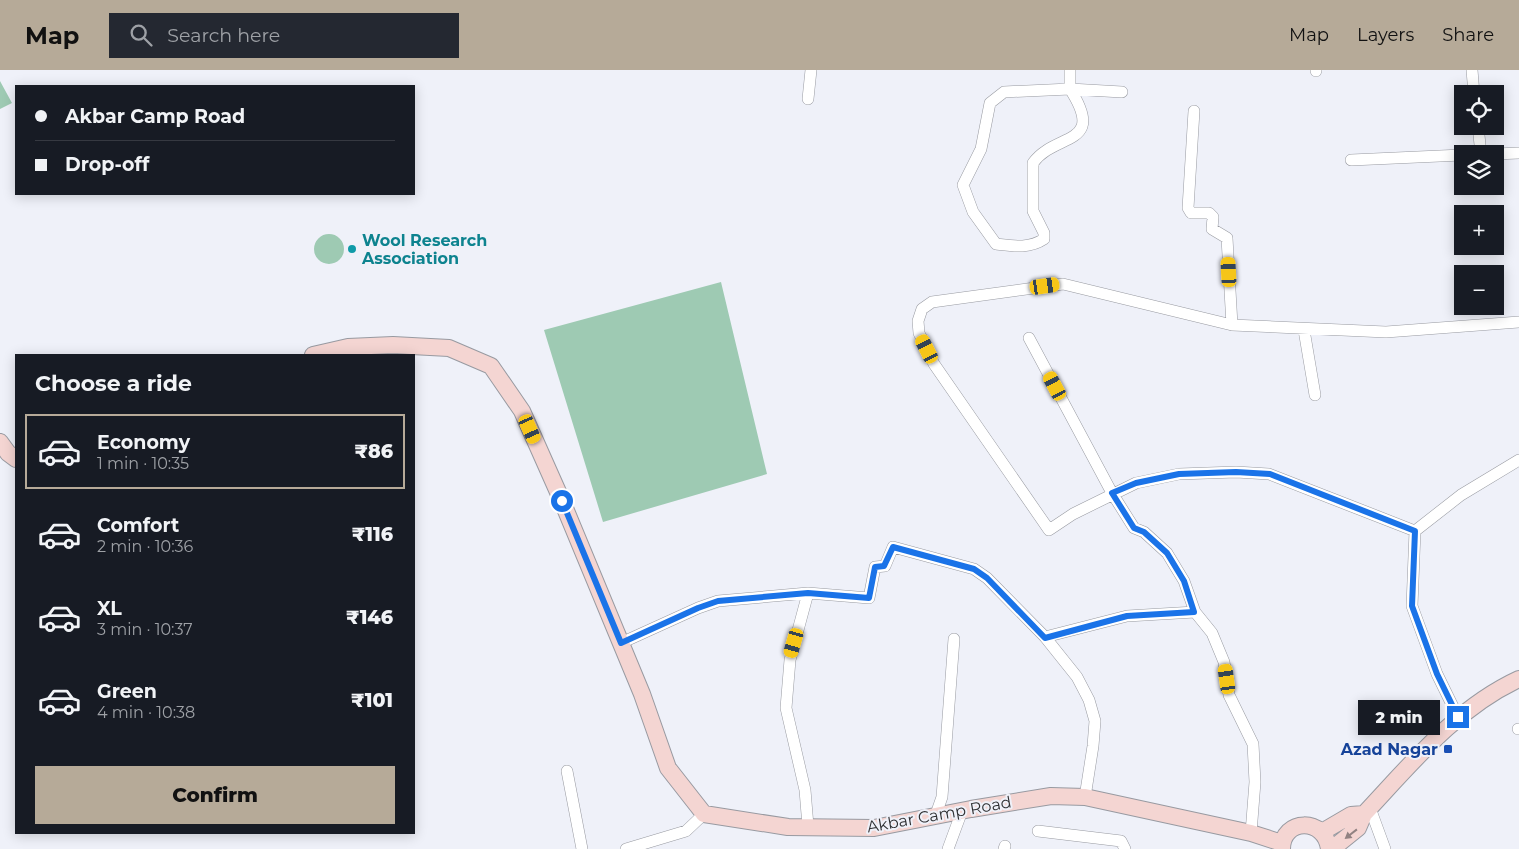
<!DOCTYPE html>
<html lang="en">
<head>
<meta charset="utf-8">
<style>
  :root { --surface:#171b24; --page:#242831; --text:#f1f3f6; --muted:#9ea1a6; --line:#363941; --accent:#b6aa98 }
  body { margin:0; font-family:Montserrat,sans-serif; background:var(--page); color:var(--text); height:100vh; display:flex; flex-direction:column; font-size:19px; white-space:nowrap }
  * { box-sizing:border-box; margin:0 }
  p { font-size:16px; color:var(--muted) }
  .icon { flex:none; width:28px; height:28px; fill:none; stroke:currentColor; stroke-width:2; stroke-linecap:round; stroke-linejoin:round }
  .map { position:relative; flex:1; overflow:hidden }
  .side { position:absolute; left:15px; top:284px; width:400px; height:480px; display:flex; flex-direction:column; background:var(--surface); border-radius:0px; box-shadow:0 2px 12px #0003 }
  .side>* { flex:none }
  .banner { position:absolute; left:15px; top:15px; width:400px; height:110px; border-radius:0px; box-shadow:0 2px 12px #0003; display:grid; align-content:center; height:110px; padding:0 20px; background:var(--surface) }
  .fabs { position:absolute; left:1454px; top:15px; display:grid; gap:10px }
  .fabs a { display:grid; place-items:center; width:50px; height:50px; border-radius:0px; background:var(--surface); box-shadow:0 2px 12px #0003; font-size:25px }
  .end { position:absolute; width:22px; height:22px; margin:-11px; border:6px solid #1a73e8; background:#fff; box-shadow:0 0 0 2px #fff }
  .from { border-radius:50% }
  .bubble { position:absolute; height:35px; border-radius:0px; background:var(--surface); box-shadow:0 2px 12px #0003; font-size:16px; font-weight:800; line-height:35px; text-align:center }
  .car { position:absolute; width:15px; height:30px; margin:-15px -8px; border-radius:6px; box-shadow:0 0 4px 1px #0007; background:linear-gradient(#f5c518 24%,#345 0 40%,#f5c518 0 76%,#345 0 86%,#f5c518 0) }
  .banner b { display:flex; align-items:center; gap:18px; height:48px; font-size:19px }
  .banner b+b { border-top:1px solid var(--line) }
  .banner i { width:12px; height:12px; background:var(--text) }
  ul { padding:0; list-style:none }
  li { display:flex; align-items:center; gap:15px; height:75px; margin:0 10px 8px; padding:0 10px; border:2px solid transparent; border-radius:0px }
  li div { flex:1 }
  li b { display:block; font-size:19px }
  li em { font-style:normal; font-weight:800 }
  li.on { border-color:var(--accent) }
  li>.icon { width:45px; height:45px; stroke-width:1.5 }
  h2 { padding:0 20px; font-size:22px; line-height:60px }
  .primary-button { display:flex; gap:10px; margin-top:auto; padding:10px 20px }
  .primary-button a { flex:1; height:58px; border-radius:0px; background:var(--accent); color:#111; font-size:20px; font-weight:800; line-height:58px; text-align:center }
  header { display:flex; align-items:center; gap:30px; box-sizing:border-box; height:70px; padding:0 25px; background:var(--accent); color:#111 }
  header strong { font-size:24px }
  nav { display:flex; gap:28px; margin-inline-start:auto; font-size:18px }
  .search { width:350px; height:45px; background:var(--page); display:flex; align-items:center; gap:12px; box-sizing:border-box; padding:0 18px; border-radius:0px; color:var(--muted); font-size:19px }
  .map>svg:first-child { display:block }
</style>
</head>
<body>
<header>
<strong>Map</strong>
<div class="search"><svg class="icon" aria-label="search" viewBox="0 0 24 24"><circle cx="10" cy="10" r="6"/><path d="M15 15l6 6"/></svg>Search here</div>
<nav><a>Map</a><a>Layers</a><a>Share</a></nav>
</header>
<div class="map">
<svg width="1519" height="779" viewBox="0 0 1519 779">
  <rect width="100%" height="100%" fill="#eff1f9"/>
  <path fill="#9ecab3" d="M0 11 12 33 0 39Z
    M314 179a15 15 0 1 1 30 0a15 15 0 1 1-30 0Z
    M721 212 767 404 603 452 544 260Z"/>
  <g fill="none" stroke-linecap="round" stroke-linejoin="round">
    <defs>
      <path id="street" d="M1472 0 1474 24
        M1316 1V0
        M1070 19C1107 77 1055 62 1033 93V141L1044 163V169C1029 179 1013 176 996 174L973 142 963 115 981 79 990 33 1004 22 1070 19V0
        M1070 19 1122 22
        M808 29 811 0
        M1194 41 1188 138 1191 143H1209L1213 147 1212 159 1227 168 1232 255
        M1478 56 1481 84
        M1495 84 1519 83
        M1351 90 1462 85
        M1304 260 1315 325
        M1029 268 1112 423 1134 458 1144 462 1167 483 1184 511 1195 542 1212 563 1224 592 1229 625 1253 674 1255 712 1251 763
        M1415 461 1461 425 1519 390
        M808 523 869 528 875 497 885 496 893 477 974 499 987 508 1045 567 1077 607 1089 630 1095 651 1093 676 1085 727
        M1045 567 1127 546 1195 542
        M621 573 698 538 718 531 808 523 790 590 786 638 805 720 808 756
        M1458 647 1437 604 1412 536 1415 461 1269 404 1236 402 1179 404 1136 413 1073 444 1049 460 934 294 919 263 918 251 922 239 932 232 1063 214 1232 255 1386 262 1519 252
        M1518 659H1519
        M567 701 582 779
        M1370 738 1385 779
        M935 747 942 727 954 569
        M1038 761 1121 771 1125 779
        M626 779 686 761 704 744
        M948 779 962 741
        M1004 779 1005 776"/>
      <path id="secondary" d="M313 285 348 277 393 275 449 278 491 296 522 341 562 431 642 624 668 698 704 744 788 757 874 758 971 739 1051 726 1085 727 1251 763 1282 773
        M0 372 8 383 16 389
        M1322 762 1351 745 1364 744
        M1282 779C1282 748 1325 747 1329 779
        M1332 779 1358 758 1364 744C1411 694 1456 638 1519 609"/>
    </defs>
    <use href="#street" stroke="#989aa1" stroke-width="12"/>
    <use href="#secondary" stroke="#989aa1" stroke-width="18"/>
    <use href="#street" stroke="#fff" stroke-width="11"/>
    <use href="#secondary" stroke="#f4d5d2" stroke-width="16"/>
  </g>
  <defs><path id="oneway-solid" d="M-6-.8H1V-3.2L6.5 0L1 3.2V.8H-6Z" transform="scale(1.25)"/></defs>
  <use fill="#918282" href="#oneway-solid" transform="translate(1351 764) rotate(142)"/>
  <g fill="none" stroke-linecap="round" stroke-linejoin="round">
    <path stroke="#1a73e8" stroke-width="6" d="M562 431 621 573 698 538 718 531 808 523 869 528 875 497 884 496 893 477 974 499 987 508 1045 568 1127 546 1194 542 1184 511 1167 483 1144 462 1134 458 1112 423 1136 413 1179 404 1236 402 1270 404 1415 461 1412 536 1437 604 1458 647"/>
  </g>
  <circle fill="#0f9aa8" stroke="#eff1f9" stroke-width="2" cx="352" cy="179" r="5"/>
  <rect fill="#1a4fb4" stroke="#eff1f9" stroke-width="2" x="1443" y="674" width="10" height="10" rx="2.5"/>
  <g text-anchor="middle" stroke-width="4" stroke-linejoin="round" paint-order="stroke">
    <g font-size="16" font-weight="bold" fill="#0d838f" stroke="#eff1f9" text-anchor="start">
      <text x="362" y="176">Wool Research<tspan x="362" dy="18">Association</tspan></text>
    </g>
    <g font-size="16" font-weight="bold" fill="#164399" stroke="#eff1f9" text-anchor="end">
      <text x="1438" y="685">Azad Nagar</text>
    </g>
    <g font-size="16" fill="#2e2f32" stroke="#eff1f9">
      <text transform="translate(939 744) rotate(-10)" y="6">Akbar Camp Road</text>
    </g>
  </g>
</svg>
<div class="fabs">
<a><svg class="icon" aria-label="locate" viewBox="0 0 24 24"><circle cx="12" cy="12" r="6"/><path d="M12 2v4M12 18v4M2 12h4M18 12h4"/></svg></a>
<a><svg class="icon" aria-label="layers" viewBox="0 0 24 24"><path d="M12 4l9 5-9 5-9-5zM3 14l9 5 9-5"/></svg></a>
<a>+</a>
<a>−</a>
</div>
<i class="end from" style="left:562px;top:431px"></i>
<i class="end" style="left:1458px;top:647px"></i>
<div class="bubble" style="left:1358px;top:630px;width:82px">2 min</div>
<i class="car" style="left:1229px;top:202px;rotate:357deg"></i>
<i class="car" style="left:1045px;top:216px;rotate:82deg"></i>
<i class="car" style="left:927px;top:279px;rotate:333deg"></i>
<i class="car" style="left:1055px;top:316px;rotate:332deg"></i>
<i class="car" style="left:530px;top:359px;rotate:156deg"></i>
<i class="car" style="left:794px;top:573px;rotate:196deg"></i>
<i class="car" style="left:1227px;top:609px;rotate:352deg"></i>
<div class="banner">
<b><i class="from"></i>Akbar Camp Road</b>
<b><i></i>Drop-off</b>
</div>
<section class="side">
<h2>Choose a ride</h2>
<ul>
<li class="on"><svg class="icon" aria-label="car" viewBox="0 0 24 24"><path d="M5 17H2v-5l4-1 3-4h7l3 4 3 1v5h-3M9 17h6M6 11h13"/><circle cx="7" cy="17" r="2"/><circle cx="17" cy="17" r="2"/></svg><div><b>Economy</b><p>1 min · 10:35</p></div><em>₹86</em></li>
<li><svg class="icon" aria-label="car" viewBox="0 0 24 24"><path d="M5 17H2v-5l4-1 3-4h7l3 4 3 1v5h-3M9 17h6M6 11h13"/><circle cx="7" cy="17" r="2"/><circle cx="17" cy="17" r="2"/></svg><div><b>Comfort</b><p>2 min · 10:36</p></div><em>₹116</em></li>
<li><svg class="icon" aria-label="car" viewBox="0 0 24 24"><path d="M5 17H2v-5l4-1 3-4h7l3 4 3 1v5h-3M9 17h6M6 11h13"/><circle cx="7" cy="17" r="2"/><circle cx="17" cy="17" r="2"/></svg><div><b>XL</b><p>3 min · 10:37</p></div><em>₹146</em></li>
<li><svg class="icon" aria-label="car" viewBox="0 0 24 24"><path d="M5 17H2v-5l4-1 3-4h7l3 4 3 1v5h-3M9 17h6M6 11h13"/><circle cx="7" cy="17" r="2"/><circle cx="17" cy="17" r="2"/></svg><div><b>Green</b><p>4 min · 10:38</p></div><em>₹101</em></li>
</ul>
<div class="primary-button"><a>Confirm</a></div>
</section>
</div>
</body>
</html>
